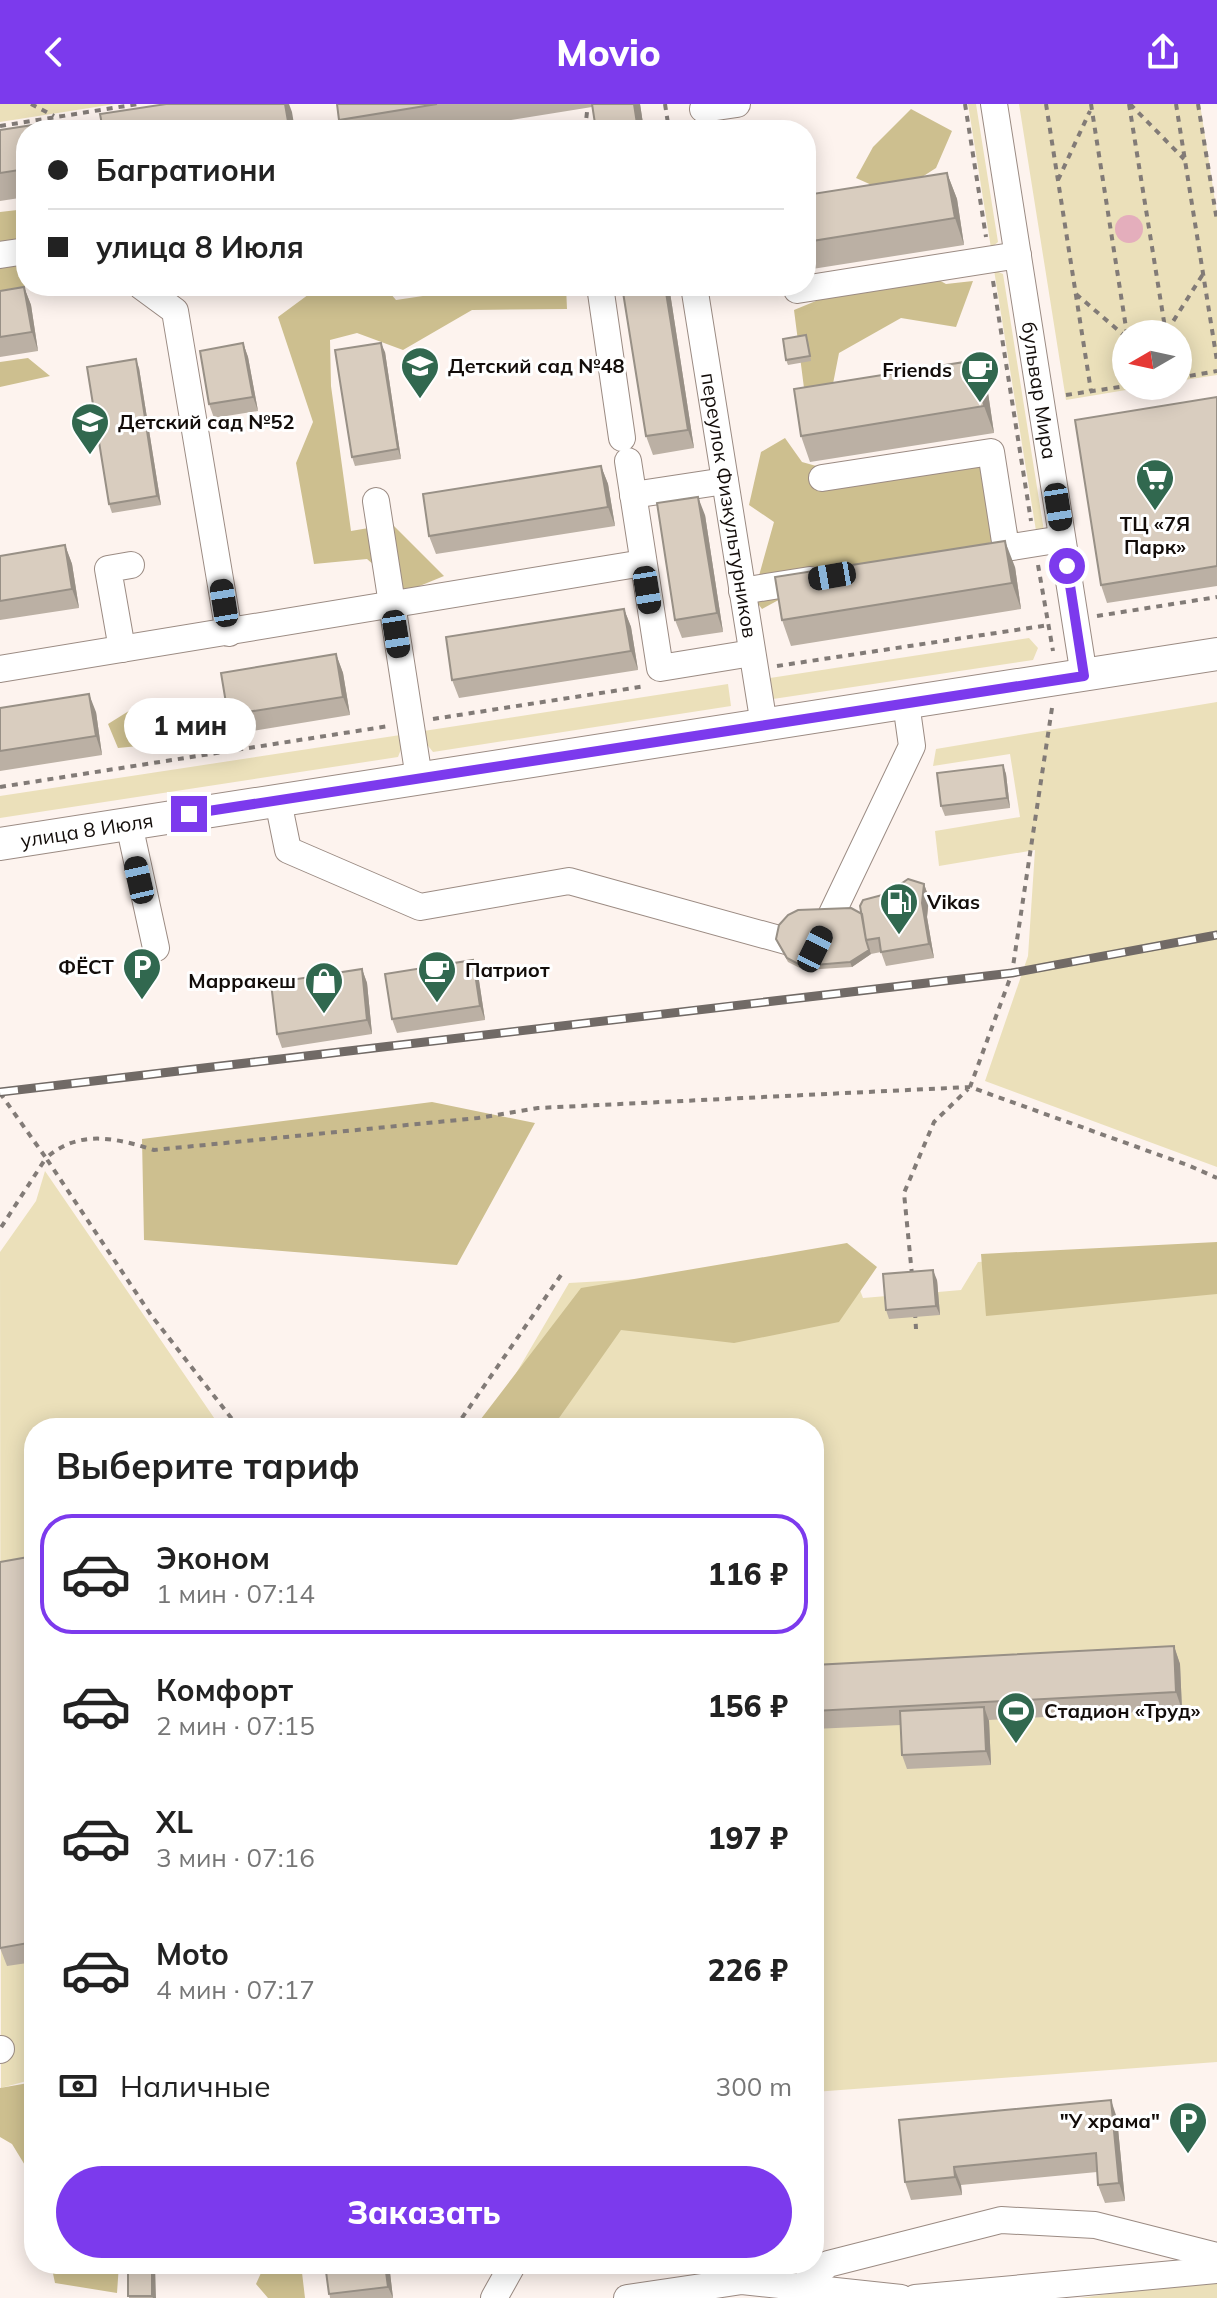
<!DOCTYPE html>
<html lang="ru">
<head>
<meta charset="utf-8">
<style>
  :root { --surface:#fff; --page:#f6f6f6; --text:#222; --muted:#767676; --line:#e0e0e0; --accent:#7c3aed }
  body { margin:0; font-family:Mulish,sans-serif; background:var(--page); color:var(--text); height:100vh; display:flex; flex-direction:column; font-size:30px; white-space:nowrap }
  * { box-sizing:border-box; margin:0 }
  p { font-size:26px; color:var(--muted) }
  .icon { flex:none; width:44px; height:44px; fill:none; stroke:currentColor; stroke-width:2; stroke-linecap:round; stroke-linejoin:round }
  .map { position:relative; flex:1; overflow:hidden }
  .panel { position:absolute; left:24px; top:1314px; width:800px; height:856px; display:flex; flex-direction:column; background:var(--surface); border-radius:32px; box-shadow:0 4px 20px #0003 }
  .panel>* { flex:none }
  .guide { position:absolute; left:16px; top:16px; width:800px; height:176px; border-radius:32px; box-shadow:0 4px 20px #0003; display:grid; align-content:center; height:176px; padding:0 32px; background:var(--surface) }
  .needle { width:52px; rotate:261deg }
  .controls { position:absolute; left:1112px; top:216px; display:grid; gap:16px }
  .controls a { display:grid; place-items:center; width:80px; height:80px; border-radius:50%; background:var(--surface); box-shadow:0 4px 20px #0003; font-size:40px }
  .end { position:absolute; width:36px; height:36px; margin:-18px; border:10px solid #7c3aed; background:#fff; box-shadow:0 0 0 4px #fff }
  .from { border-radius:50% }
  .bubble { position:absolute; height:56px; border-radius:28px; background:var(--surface); box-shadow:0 4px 20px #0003; font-size:26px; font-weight:800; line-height:56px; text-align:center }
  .car { position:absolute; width:24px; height:48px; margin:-24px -12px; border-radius:10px; box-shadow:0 0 6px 2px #0007; background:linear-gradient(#222 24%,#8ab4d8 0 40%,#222 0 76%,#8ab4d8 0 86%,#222 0) }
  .guide b { display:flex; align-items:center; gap:28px; height:76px; font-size:30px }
  .guide b+b { border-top:2px solid var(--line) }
  .guide i { width:20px; height:20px; background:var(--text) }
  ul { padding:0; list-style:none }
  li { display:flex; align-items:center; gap:24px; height:120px; margin:0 16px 12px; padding:0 16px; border:4px solid transparent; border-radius:32px }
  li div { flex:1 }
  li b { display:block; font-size:30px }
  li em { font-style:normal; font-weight:800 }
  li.active { border-color:var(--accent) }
  li>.icon { width:72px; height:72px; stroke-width:1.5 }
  h2 { padding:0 32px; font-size:36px; line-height:96px }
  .pay { display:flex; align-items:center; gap:20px; height:88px; padding:0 32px; font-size:30px }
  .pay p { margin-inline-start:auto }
  .button { display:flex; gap:16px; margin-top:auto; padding:16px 32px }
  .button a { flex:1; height:92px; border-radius:48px; background:var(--accent); color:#fff; font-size:32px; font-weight:800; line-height:92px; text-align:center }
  header { display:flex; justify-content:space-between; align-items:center; height:104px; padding:0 32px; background:var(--accent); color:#fff; font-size:36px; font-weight:800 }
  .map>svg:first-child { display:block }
</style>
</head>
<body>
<header><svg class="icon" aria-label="back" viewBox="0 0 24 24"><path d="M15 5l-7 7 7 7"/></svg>Movio<svg class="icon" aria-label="share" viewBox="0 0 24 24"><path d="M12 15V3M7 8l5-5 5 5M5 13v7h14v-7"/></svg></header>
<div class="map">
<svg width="1217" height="2194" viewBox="0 0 1217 2194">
  <rect width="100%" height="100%" fill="#fdf3ee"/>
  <path fill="#ebe0ba" d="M0 0H115L0 18Z
    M968 0H976L998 138 991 144Z
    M1019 0H1200L1217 110V271L1178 277V230H1126V282H1150L1066 296Z
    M994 166 1003 170 1044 427 1037 433Z
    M1029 534 1038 544 1033 556 773 595 770 574Z
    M728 580 731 602 433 648 417 628Z
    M1217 598V1063L985 977 1028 852 1035 746 939 762 935 727 1020 713 1010 650 933 662 936 645Z
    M407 630 398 653 0 714V692Z
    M45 1067 221 1324H34V1975L1 1984 0 1148 36 1097Z
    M1217 1144V1958L814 1988V1324H484L569 1179 851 1163 863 1194 887 1192 886 1180 937 1176 938 1188 961 1186 978 1158Z
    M1179 2180H1217V2194H1080Z"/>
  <path fill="#cdbf8f" d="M911 5 952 27 936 64 894 91 856 74 873 43Z
    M26 105V182L8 194 0 195V108Z
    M908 159 946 180 973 177 956 223 901 214 839 249 831 290 804 284 794 206Z
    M320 182H384L396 196 490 182H566L567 205 472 206 403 246 357 229 330 236 331 282 351 427 392 420 444 472 405 488 367 455 314 460 296 359 313 318 278 213Z
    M28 254 50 272 0 283V258Z
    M785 334 802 358 827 365 997 339 998 378 1018 428 981 442 828 469 762 505 753 493 774 418 749 401 761 348Z
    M207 603 210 635 118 644 108 620 132 605Z
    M432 998 535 1019 457 1161 144 1136 142 1035Z
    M1217 1138V1190L986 1212 981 1150Z
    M847 1139 877 1163 839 1218 734 1239 621 1226 552 1324H474L581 1184Z
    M34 1978V2076L12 2040 0 2033V1984Z
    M51 2160H119L117 2189 55 2179Z
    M265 2160H301L305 2194H268L256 2180Z"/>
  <path fill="#e4aebc" d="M1115 125a14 14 0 1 1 28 0a14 14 0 1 1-28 0Z"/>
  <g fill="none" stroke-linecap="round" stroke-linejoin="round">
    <defs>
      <g id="minor">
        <path id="s1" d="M994 0 1084 572"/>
        <path d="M703 5 737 0"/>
        <path d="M0 151 26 147"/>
        <path d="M141 182 175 207 229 529"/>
        <path d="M600 182 622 334"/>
        <path id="s2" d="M694 182 764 621"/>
        <path d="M797 186 1018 151"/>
        <path d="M628 357 660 564 752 549"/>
        <path d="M822 374 991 348 1006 444 1062 435"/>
        <path d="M633 391 725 377"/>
        <path d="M376 397 419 674"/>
        <path d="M742 487 810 476"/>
        <path d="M122 545 108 465 131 461"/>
        <path d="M0 565 643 459"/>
        <path d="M278 697 288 746 420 803 569 777 815 845 912 642 906 599"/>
        <path d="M129 720 156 844"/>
        <path d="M0 1946 1 1945"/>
        <path d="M801 2183 828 2160 1001 2116 1095 2121 1213 2151 1214 2166"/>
        <path d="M494 2194 513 2160"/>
        <path d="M627 2194 742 2177 901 2194"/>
        <path d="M915 2194 1217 2166"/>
      </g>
      <g id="major">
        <path id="s3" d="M0 740 1217 550"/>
      </g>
    </defs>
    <use href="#minor" stroke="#9b8b83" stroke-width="28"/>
    <use href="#major" stroke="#9b8b83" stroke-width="34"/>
    <path stroke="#827b77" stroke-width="4" stroke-dasharray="6 6" stroke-linecap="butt" d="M31 0 54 12
      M665 0 669 26
      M965 0 986 133
      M1046 0 1091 287
      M1091 0 1127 230
      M1129 0 1166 230
      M1130 0 1184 55
      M1176 0 1217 257
      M1198 0 1217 117
      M0 22 138 0
      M585 26 587 8
      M1058 76 1090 7
      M993 177 1031 417
      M1076 190 1126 233
      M1167 227 1203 170
      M1178 274 1217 267
      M1066 291 1126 282
      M1038 461 1053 547
      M1097 512 1217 493
      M777 562 1049 521
      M1052 604 1012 869 970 983 1190 1062 1217 1074
      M433 615 646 582
      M0 683 389 622
      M0 989 46 1054 0 1125
      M912 1171 904 1089 934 1018 968 985
      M915 1208 916 1225
      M239 1324 151 1211 46 1054C79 1025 116 1034 154 1046L478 1014 538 1004 970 983
      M455 1324 561 1171"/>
    <use href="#minor" stroke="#fff" stroke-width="26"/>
    <use href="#major" stroke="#fff" stroke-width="32"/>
    <defs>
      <path id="rail" d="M0 988 1012 869 1217 831"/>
    </defs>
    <use href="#rail" stroke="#716a66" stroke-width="9"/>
    <use href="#rail" stroke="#fff" stroke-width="6" stroke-dasharray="18" stroke-linecap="butt"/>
  </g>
  <path fill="#bbb0a4" d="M337 0H640L644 26H596L592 3 448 26H343L339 16Z
    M46 19 49 26H26V93L0 97V26Z
    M947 69 957 95 964 141 806 166V91Z
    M392 182H436L395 189Z
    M669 182 694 344 653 351 646 332Z
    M24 183 31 201 38 247 0 253V187Z
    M808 236 811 257 788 261 786 256Z
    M243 239 248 253 258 307 214 314 209 300Z
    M385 248 401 355 355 362 352 353Z
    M139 264 161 401 112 409 109 400Z
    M987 282 994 329 810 358 801 332Z
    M1217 293V482L1107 499 1101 481Z
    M601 362 608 380 615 422 436 450 429 432Z
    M705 411 723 528 682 534 675 516Z
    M65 441 72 460 79 504 0 516V452Z
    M1015 463 1021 505 791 542 782 516Z
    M624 505 631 523 638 566 459 594 452 576Z
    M336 550 343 569 350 611 234 630 228 611Z
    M0 604 96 608 102 651 0 667Z
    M1003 661 1006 670 1010 704 945 712 941 702Z
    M924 780 929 794 927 813 934 854 886 862 881 848 871 850 852 863 804 866 788 858 778 840 776 835 862 810Z
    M362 865 367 879 372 930 282 944 277 930Z
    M478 870 485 916 397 929 392 915Z
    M937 1176 940 1211 889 1215 886 1206Z
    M34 1452V1858L7 1862 0 1844Z
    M1174 1542 1180 1560 1182 1606 989 1616 991 1661 907 1665 902 1651 901 1621 814 1625V1561Z
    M1117 2014 1125 2097 1105 2099 1098 2081 1097 2068 961 2081 962 2091 911 2096 905 2078Z
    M128 2160 156 2194H129Z
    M325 2160H389L393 2194H330Z"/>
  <path fill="#989086" d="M285 0H289L292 8 295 26H290Z
    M634 0H640L644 26H638Z
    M947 69 957 95 964 141 955 114Z
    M665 182H669L694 344 688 326Z
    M24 183 31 201 38 247 32 228Z
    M243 239 248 253 258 307 253 293Z
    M381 239 385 248 401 355 398 345Z
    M136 255 139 264 161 401 157 392Z
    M977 256 987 282 994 329 984 302Z
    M601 362 608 380 615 422 608 403Z
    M698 393 705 411 723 528 717 509Z
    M1005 437 1015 463 1021 505 1012 479Z
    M65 441 72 460 79 504 72 485Z
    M624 505 631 523 638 566 631 547Z
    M336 550 343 569 350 611 343 593Z
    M89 590 96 608 102 651 96 632Z
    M1003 661 1006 670 1010 704 1007 694Z
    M924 780 929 794 927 813 934 854 929 840 922 799Z
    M869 845 871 850 852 863 850 858Z
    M473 856 478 870 485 916 480 902Z
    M362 865 367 879 372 930 367 916Z
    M933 1166 937 1176 940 1211 936 1202Z
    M1174 1542 1180 1560 1182 1606 1176 1588Z
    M984 1603 989 1617 991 1661 986 1647Z
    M1111 1996 1117 2014 1125 2097 1119 2079Z
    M954 2063 961 2081 962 2091 955 2073Z
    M152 2160H155L156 2194H153L152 2192Z
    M385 2160H389L393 2194 388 2183Z"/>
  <path fill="#d9cdbf" stroke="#989086" stroke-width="2" d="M166 0H285L289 23 272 26H103L100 10Z
    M337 0H437L339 16Z
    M592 0H634L638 26H596Z
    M46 19 47 26H26V65L0 69V26Z
    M947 69 955 114 806 138V91Z
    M622 182H665L688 326 646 332Z
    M24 183 32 228 0 233V187Z
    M806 231 810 252 786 256 783 235Z
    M243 239 253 293 209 300 200 247Z
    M381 239 398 345 352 353 335 246Z
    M136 255 157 392 109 400 87 263Z
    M977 256 984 302 801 332 794 285Z
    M1217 293V462L1101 481 1075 316Z
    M601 362 608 403 429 432 423 390Z
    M698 393 717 509 675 516 657 399Z
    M1005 437 1012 479 782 516 775 473Z
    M65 441 72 485 0 497V452Z
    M624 505 631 547 452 576 446 533Z
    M336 550 343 593 228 611 221 569Z
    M89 590 96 632 0 647V604Z
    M1003 661 1007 694 941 702 937 669Z
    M908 775 924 780 922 799 929 840 881 848 879 834 866 836 860 802 863 796 886 790Z
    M851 804 862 810 866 836 869 846 850 858 802 862 787 854 776 835 779 821 788 811 798 806Z
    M473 856 480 902 392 915 385 870Z
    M362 865 367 916 277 930 271 879Z
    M933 1166 936 1202 886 1206 883 1170Z
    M34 1452V1838L0 1844V1458Z
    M1174 1542 1176 1588 814 1607V1561Z
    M984 1603 986 1647 902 1651 900 1607Z
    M1111 1996 1119 2079 1098 2081 1096 2049 954 2063 955 2073 905 2078 899 2016Z
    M128 2160H152V2192H128Z
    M325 2160H385L388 2183 329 2190Z"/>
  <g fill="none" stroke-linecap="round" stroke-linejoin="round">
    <path stroke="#7c3aed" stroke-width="10" d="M189 710 1084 572 1067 462"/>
  </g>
  <defs>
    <symbol id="school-pin" viewBox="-11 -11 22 30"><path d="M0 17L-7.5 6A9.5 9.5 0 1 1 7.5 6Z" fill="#31684f" stroke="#fff"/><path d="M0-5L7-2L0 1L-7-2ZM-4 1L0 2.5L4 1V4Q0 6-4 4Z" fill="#fff"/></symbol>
    <symbol id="cafe-pin" viewBox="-11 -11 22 30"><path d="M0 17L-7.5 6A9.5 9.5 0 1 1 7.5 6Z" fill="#31684f" stroke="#fff"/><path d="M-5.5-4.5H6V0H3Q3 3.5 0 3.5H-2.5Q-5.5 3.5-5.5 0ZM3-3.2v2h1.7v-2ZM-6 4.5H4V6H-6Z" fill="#fff"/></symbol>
    <symbol id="supermarket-pin" viewBox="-11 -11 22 30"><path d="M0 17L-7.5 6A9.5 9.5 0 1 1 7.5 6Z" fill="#31684f" stroke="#fff"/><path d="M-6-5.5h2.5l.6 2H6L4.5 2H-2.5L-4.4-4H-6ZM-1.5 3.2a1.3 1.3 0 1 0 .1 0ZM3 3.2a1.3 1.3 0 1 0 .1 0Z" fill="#fff"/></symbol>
    <symbol id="fuel-pin" viewBox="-11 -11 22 30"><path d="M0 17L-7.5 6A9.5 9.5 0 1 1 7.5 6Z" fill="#31684f" stroke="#fff"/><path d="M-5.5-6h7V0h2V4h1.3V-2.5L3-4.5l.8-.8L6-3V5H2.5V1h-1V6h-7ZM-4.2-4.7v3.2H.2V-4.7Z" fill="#fff"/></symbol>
    <symbol id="parking-pin" viewBox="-11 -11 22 30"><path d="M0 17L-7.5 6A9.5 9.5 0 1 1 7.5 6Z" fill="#31684f" stroke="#fff"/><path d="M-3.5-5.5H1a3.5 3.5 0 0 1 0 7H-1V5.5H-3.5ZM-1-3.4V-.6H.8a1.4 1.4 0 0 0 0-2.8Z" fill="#fff"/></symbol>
    <symbol id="shop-pin" viewBox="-11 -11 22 30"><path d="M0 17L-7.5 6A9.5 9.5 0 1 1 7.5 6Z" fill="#31684f" stroke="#fff"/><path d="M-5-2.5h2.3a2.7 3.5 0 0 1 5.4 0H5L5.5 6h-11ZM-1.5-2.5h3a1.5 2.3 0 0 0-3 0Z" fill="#fff"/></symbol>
    <symbol id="stadium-pin" viewBox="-11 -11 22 30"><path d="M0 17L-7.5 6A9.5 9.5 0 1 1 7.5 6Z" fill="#31684f" stroke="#fff"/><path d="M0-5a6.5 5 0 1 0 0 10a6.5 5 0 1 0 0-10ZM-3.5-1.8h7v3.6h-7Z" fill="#fff"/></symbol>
  </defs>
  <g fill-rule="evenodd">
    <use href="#school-pin" x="398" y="240" width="44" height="60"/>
    <use href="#cafe-pin" x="958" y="244" width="44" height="60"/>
    <use href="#school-pin" x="68" y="296" width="44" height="60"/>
    <use href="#supermarket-pin" x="1133" y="352" width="44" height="60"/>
    <use href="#fuel-pin" x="877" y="776" width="44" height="60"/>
    <use href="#parking-pin" x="120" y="841" width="44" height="60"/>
    <use href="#cafe-pin" x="415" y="844" width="44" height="60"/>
    <use href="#shop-pin" x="302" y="855" width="44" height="60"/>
    <use href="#stadium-pin" x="994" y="1585" width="44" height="60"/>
    <use href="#parking-pin" x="1166" y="1995" width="44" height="60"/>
  </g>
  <g text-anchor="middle" stroke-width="6" stroke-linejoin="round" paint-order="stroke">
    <g font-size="20" font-weight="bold" fill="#130d0a" stroke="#fff" text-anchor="start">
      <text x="448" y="269">Детский сад №48</text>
      <text x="952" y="273" text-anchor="end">Friends</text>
      <text x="118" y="325">Детский сад №52</text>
      <text x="1155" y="427" text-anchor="middle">ТЦ «7Я<tspan x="1155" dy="23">Парк»</tspan></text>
      <text x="927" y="805">Vikas</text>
      <text x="114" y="870" text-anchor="end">ФЁСТ</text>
      <text x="465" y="873">Патриот</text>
      <text x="296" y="884" text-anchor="end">Марракеш</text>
      <text x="1044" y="1614">Стадион «Труд»</text>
      <text x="1160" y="2024" text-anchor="end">"У храма"</text>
    </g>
    <g font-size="20" fill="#130d0a" stroke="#fff">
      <text dy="7" stroke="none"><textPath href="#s1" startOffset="290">бульвар Мира</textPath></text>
      <text dy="7" stroke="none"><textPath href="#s2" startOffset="222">переулок Физкультурников</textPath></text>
      <text dy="7" stroke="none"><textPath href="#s3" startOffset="88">улица 8 Июля</textPath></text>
    </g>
  </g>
</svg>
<div class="controls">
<a><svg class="needle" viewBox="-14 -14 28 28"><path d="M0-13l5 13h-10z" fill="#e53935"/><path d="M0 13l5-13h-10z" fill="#767676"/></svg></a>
</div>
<i class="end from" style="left:1067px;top:462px"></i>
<i class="end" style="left:189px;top:710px"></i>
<div class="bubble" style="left:124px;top:594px;width:132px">1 мин</div>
<i class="car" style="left:1058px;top:403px;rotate:171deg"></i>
<i class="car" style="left:832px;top:472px;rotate:260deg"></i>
<i class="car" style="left:647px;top:486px;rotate:171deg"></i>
<i class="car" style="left:224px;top:499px;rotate:351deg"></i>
<i class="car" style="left:396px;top:530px;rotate:171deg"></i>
<i class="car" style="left:139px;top:776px;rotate:347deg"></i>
<i class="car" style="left:815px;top:845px;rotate:26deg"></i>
<div class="guide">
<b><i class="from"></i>Багратиони</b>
<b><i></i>улица 8 Июля</b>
</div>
<section class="panel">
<h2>Выберите тариф</h2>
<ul>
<li class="active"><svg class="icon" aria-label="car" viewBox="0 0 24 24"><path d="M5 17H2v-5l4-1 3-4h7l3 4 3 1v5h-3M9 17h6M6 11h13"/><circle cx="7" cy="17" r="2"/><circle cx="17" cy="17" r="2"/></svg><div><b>Эконом</b><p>1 мин · 07:14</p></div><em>116 ₽</em></li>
<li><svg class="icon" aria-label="car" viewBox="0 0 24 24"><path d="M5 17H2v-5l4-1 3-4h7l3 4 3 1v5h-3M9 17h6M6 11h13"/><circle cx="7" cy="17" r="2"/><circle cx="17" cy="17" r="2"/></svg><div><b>Комфорт</b><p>2 мин · 07:15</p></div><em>156 ₽</em></li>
<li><svg class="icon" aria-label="car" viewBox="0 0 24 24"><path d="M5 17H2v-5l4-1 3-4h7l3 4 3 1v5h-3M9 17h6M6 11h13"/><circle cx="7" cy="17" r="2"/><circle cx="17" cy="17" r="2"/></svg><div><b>XL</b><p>3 мин · 07:16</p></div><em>197 ₽</em></li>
<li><svg class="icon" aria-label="car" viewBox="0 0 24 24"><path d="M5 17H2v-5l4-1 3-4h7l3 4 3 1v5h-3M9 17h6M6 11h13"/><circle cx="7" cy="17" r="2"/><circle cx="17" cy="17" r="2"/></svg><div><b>Moto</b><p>4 мин · 07:17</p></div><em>226 ₽</em></li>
</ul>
<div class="pay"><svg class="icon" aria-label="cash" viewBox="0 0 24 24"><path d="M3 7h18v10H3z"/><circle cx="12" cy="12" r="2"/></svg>Наличные<p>300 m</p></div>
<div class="button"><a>Заказать</a></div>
</section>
</div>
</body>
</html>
